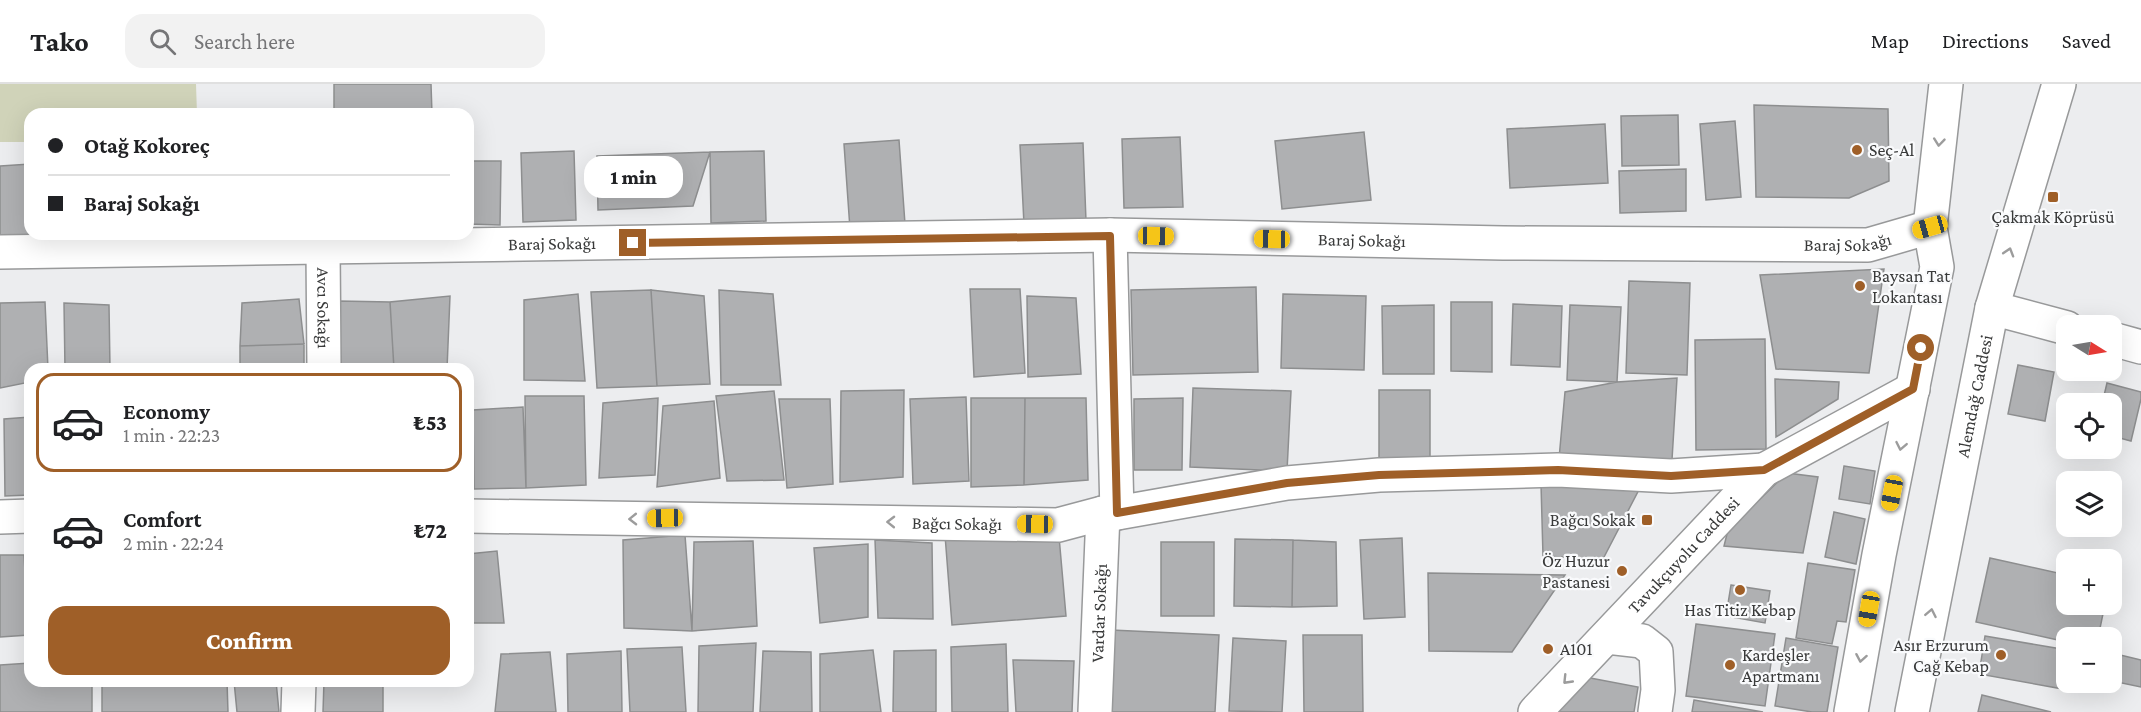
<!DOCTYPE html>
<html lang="en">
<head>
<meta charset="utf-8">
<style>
  :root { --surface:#fff; --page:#f2f2f2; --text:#202124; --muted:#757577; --line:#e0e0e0; --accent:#9f5f28 }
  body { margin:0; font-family:"Crimson Pro",serif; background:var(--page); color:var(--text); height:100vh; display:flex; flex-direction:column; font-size:22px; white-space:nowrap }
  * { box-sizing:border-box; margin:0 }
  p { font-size:20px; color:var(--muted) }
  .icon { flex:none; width:33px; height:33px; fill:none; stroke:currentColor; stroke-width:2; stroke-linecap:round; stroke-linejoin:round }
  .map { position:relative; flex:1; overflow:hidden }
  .panel { position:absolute; left:24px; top:279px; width:450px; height:324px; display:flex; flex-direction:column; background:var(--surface); border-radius:18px; box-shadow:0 6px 24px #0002 }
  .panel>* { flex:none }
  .banner { position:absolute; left:24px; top:24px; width:450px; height:132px; border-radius:18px; box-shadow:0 6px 24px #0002; display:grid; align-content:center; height:132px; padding:0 24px; background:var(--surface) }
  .needle { width:39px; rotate:101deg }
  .controls { position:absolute; left:2056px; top:231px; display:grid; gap:12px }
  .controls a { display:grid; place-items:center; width:66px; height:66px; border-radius:12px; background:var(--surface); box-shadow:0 6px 24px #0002; font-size:30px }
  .end { position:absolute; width:27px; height:27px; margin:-14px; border:8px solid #9f5f28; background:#fff; box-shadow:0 0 0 3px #fff }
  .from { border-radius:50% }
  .bubble { position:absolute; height:42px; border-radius:18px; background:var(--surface); box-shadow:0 6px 24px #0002; font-size:20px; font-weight:800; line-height:42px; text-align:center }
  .car { position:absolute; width:18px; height:36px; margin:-18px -9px; border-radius:8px; box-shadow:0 0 4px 2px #0007; background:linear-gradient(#f5c518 24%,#345 0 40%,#f5c518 0 76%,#345 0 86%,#f5c518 0) }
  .banner b { display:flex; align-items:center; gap:21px; height:57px; font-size:22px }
  .banner b+b { border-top:2px solid var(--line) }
  .banner i { width:15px; height:15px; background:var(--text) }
  ul { padding:10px 0 0; list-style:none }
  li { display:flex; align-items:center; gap:18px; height:99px; margin:0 12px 9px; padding:0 12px; border:3px solid transparent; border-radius:18px }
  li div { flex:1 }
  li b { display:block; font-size:22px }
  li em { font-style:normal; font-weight:800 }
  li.on { border-color:var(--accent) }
  li>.icon { width:54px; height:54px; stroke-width:1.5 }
  .cta { display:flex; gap:12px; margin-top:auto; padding:12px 24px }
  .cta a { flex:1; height:69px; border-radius:18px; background:var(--accent); color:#fff; font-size:24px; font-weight:800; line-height:69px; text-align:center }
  header { display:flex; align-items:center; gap:36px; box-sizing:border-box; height:84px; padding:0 30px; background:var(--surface); border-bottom:2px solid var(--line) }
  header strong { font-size:28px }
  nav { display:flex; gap:33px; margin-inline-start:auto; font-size:21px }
  .search { width:420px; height:54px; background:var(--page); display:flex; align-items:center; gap:15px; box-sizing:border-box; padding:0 21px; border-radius:18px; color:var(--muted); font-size:22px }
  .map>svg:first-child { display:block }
</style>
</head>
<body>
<header>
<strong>Tako</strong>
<div class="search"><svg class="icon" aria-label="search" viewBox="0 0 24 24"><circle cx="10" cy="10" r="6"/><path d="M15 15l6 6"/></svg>Search here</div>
<nav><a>Map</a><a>Directions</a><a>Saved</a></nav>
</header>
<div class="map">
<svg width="2141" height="628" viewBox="0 0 2141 628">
  <rect width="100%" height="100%" fill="#ecedef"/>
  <path fill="#d0d3b9" d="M0 0H196L197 30H30V58H0Z"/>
  <path fill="#afb0b2" stroke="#8d8e8f" stroke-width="1.5" d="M334 0H431L432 30H334Z
    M1754 21 1888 25 1889 97 1849 114 1756 113Z
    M1678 31 1679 81 1622 82 1621 32Z
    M1735 37 1741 113 1706 116 1700 40Z
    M1605 40 1608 99 1510 104 1507 45Z
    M1364 48 1371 116 1282 125 1275 57Z
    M1180 53 1183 123 1124 124 1122 55Z
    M899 56 905 140 850 145 844 60Z
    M1083 59 1086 137 1024 140 1020 61Z
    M574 67 576 136 523 138 521 69Z
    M764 67 766 137 711 139 710 68Z
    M710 68 693 122 598 126 597 72Z
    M468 77H501L500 141 468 140Z
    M30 80V150H36L0 153V82Z
    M1686 85V127L1620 129 1619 87Z
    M1884 185 1869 289 1776 285 1760 191Z
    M1629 197 1690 199 1687 291 1626 289Z
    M1256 203 1258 288 1133 291 1131 206Z
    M970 205H1020L1025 289 974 293Z
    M651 206 657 302 597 304 591 208Z
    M651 206 704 212 710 300 657 302Z
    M719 206 773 210 781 301H721Z
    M578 210 585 297 524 296V216Z
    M1283 210 1366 212 1364 286 1281 284Z
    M450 212 447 285H394L390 218Z
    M1027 212 1076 214 1081 290 1028 293Z
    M299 215 304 260 240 262 242 219Z
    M339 217 390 218 394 285H340Z
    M45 218 48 285H30V298L0 304V219Z
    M1451 218H1492V288L1451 287Z
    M64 219 109 221 110 285H65Z
    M1513 220 1562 222 1560 283 1511 281Z
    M1434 221V290H1383L1382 222Z
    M1570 221 1621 223 1617 298 1567 296Z
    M1765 255 1766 365 1696 366 1695 256Z
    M304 260V285H240V262Z
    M2018 281 2054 288 2045 337 2008 330Z
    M1677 294 1671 392 1558 386 1565 308 1617 298Z
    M1775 295 1839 298 1838 315 1776 353Z
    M2107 299 2141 308V315L2131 357 2112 352V320H2102Z
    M1193 304 1291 307 1287 387 1190 383Z
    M904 306 903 393 840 398 841 307Z
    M1379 306H1430V391H1379Z
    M774 307 784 396 727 397 716 312Z
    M525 312H584L586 401 526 404Z
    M966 313 969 397 913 400 910 315Z
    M658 314 655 391 599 394 603 319Z
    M971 314H1025L1024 401 971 403Z
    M1025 314H1086L1088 396 1024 401Z
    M1183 314 1182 386H1134V315Z
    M779 315H830L833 400 787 404Z
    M714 317 720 394 657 403 663 322Z
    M523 323 526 404 474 405 473 326Z
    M30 333V411L5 412 4 335Z
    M1844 382 1875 387 1870 420 1839 415Z
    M1787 389 1818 393 1803 469 1724 462 1728 446Z
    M1643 398 1603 475 1543 472 1541 400Z
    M1834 428 1865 435 1856 480 1825 473Z
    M1058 441 1066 532 952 541 945 451Z
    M685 451 692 547 624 544 623 456Z
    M1402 454 1405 533 1364 535 1360 456Z
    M1235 455 1293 456 1292 523 1234 522Z
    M875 456 932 459 933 535 878 534Z
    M1293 456 1336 458 1337 522 1292 523Z
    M753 457 757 542 692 547 694 458Z
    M1161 458H1214V532H1161Z
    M868 460V533L820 539 814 464Z
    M497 467 504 539H468V470Z
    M0 471H24L29 551 0 553Z
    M1990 474 2067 491V520H2105L2098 554H2067V558L1976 538Z
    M1808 479 1855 486 1846 538 1837 537 1832 560 1796 554Z
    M1428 489 1565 491 1512 568 1429 567Z
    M1731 501 1770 507 1765 539 1726 532Z
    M1696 540 1775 550 1765 622 1686 612Z
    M1111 546 1219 551 1215 628H1106Z
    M1303 551H1362L1363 628H1304Z
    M1985 552 2067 566V598H2075L2074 607 1979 590Z
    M1233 554 1286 557 1282 628 1229 627Z
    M1786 554 1838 563 1827 628H1812L1775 622Z
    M756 559 753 628H698L699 562Z
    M1006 560 1008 628H952L951 563Z
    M682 563 686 628H630L627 565Z
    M873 566 881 628H820V570Z
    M936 566V628H893L894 567Z
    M621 567 622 628H568L567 570Z
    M763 567 811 568 812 628H760Z
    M550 568 556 628H495L501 570Z
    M2112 569 2141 576V603L2112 597Z
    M1013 576 1074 577 1072 628H1016Z
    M30 579V597H92V628H0V581Z
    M1585 593 1638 603 1634 628H1558Z
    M102 597H227L228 628H102Z
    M234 597H276L279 628H237Z
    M324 597H383V628H323Z
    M1982 611 2051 628H1978Z
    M1694 616 1763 628H1692Z"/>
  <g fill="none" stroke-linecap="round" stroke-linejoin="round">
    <defs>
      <g id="minor">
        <path d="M1110 151 1117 429"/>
        <path id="s1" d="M323 164 324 285"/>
        <path id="s2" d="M0 168 1110 151 1503 159 1868 161 1930 143"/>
        <path id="s3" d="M468 432 1058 441 1103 429H1117L1287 399 1379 391 1558 386 1671 392 1764 386"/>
        <path d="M0 433 30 432"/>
        <path d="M1607 553 1642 557 1656 568 1658 606 1655 628"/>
        <path d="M298 628 299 597"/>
        <path id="s4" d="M1095 628 1103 429"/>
      </g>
      <path id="tertiary" d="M1992 224 2067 244
        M2112 255 2141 263"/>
      <g id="primary">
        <path id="s5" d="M1535 628 1764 386 1913 305"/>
        <path d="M1851 628 1879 471 1937 183 1930 143 1946 0"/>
        <path id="s6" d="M1912 628 1992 224 2059 0"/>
      </g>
    </defs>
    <use href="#minor" stroke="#98999a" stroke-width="36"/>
    <use href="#tertiary" stroke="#98999a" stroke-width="36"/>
    <use href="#primary" stroke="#98999a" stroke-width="36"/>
    <use href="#minor" stroke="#fff" stroke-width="33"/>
    <use href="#tertiary" stroke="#fff" stroke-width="33"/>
    <use href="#primary" stroke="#fff" stroke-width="33"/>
  </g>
  <defs><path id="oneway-chevron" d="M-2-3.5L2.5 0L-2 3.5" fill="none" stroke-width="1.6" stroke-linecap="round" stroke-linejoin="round" transform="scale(1.5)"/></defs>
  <g stroke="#9c9c9c">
    <use href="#oneway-chevron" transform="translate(1939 58) rotate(96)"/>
    <use href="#oneway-chevron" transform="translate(2009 168) rotate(-73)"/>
    <use href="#oneway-chevron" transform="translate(1901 362) rotate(101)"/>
    <use href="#oneway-chevron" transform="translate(633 435) rotate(179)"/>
    <use href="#oneway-chevron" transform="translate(891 438) rotate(-179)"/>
    <use href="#oneway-chevron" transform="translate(1931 529) rotate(-79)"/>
    <use href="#oneway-chevron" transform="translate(1861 574) rotate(100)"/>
    <use href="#oneway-chevron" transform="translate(1567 596) rotate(134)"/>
  </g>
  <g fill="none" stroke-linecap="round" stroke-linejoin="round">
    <path stroke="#9f5f28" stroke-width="8" d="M633 159 1110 152 1117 429 1287 399 1379 391 1558 386 1671 392 1764 386 1913 305 1921 264"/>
  </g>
  <g fill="#9f5f28" stroke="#f9fafc" stroke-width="2">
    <circle cx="1857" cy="66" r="6"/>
    <rect x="2047" y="107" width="12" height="12" rx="3"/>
    <circle cx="1860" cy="202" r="6"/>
    <rect x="1641" y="430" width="12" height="12" rx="3"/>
    <circle cx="1622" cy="487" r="6"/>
    <circle cx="1740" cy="506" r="6"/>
    <circle cx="1548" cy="565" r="6"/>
    <circle cx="2001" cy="571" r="6"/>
    <circle cx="1730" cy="581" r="6"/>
  </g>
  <g text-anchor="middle" stroke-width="4.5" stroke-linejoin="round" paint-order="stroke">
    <g font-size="18" fill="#393a3a" stroke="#f9fafc" text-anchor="start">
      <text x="1869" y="72">Seç-Al</text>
      <text x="2053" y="139" text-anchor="middle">Çakmak Köprüsü</text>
      <text x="1872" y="198">Baysan Tat<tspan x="1872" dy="21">Lokantası</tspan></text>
      <text x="1635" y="442" text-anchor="end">Bağcı Sokak</text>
      <text x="1610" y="483" text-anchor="end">Öz Huzur<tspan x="1610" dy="21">Pastanesi</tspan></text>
      <text x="1740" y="532" text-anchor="middle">Has Titiz Kebap</text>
      <text x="1989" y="567" text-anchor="end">Asır Erzurum<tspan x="1989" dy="21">Cağ Kebap</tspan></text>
      <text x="1560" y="571">A101</text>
      <text x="1742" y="577">Kardeşler<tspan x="1742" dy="21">Apartmanı</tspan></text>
    </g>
    <g font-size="18" fill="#393a3a" stroke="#f9fafc">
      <text dy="6" stroke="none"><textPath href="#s2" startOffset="1362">Baraj Sokağı</textPath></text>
      <text dy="6" stroke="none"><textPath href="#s2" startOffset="1848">Baraj Sokağı</textPath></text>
      <text dy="6" stroke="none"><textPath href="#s2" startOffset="552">Baraj Sokağı</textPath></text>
      <text dy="6" stroke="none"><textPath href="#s1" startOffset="60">Avcı Sokağı</textPath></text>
      <text dy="6" stroke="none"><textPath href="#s6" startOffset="322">Alemdağ Caddesi</textPath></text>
      <text dy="6" stroke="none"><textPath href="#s3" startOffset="489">Bağcı Sokağı</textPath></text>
      <text dy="6" stroke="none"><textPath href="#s5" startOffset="216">Tavukçuyolu Caddesi</textPath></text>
      <text dy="6" stroke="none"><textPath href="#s4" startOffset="99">Vardar Sokağı</textPath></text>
    </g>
  </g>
</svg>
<div class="controls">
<a><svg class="needle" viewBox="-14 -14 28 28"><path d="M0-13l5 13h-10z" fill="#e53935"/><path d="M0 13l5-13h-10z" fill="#757577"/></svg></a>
<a><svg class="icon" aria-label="locate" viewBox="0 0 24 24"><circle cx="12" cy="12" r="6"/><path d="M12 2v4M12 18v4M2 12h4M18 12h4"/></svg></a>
<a><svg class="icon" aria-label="layers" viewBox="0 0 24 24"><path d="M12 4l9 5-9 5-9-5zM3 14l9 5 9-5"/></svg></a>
<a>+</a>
<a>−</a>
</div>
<i class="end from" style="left:1921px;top:264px"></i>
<i class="end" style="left:633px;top:159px"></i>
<div class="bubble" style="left:584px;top:72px;width:99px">1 min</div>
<i class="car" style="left:1930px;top:143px;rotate:254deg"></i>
<i class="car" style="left:1156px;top:152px;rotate:91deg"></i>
<i class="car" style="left:1272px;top:155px;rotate:271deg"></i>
<i class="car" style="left:1892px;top:409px;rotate:191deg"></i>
<i class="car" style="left:665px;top:434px;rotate:269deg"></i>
<i class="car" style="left:1035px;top:440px;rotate:271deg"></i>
<i class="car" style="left:1869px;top:525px;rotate:190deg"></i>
<div class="banner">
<b><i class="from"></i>Otağ Kokoreç</b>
<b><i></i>Baraj Sokağı</b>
</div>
<section class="panel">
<ul>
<li class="on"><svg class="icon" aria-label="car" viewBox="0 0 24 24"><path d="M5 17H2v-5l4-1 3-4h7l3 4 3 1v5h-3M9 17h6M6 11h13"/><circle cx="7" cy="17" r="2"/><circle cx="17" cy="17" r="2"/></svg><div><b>Economy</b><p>1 min · 22:23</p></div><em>₺53</em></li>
<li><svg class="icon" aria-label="car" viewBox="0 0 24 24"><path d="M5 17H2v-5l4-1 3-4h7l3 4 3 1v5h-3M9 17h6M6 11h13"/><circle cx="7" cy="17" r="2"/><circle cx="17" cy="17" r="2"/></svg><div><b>Comfort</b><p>2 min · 22:24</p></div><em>₺72</em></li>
</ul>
<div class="cta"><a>Confirm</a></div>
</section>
</div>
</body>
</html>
